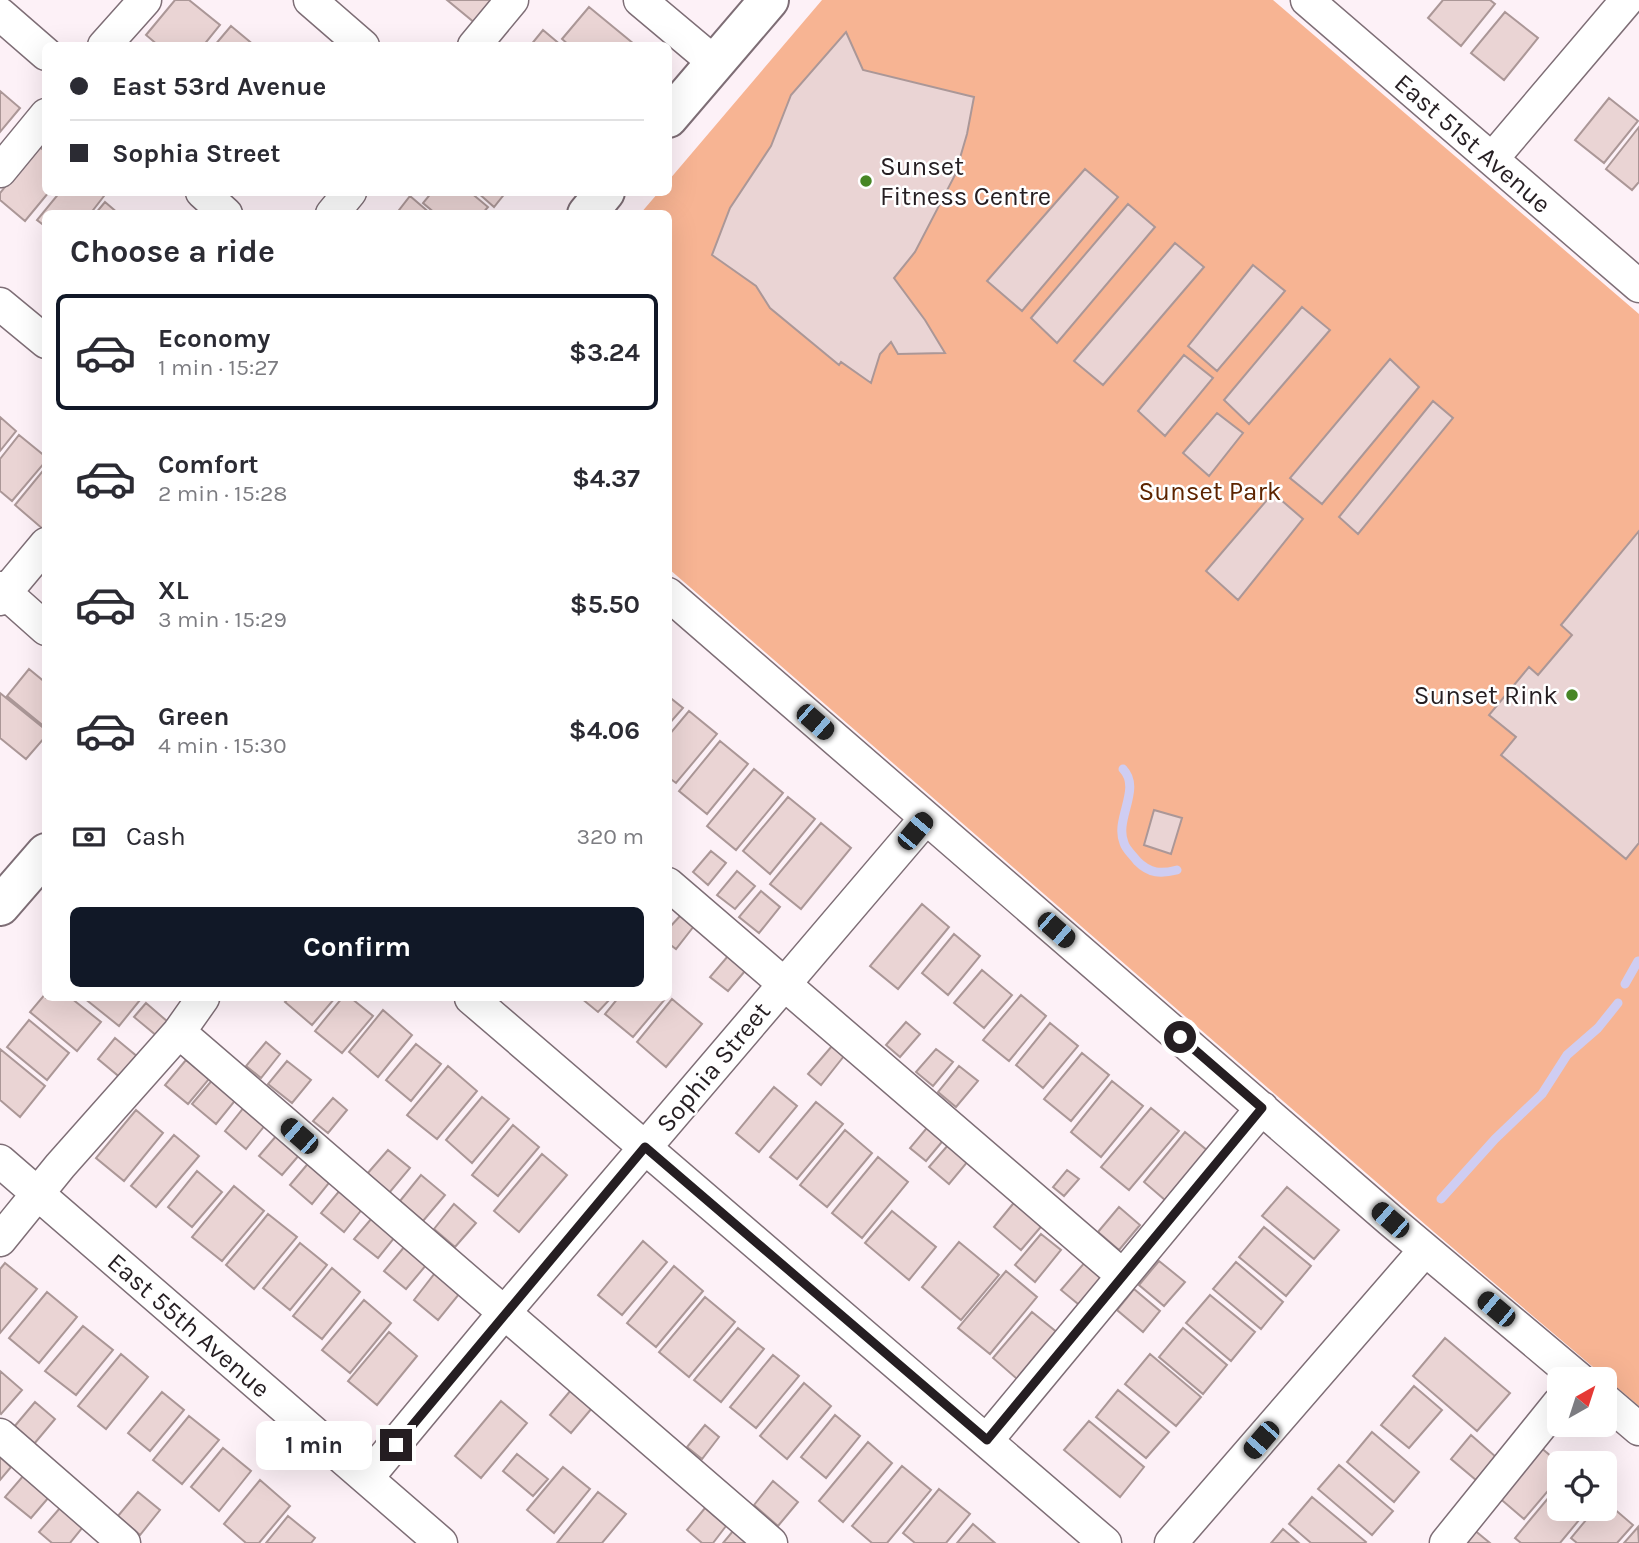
<!DOCTYPE html>
<html lang="en">
<head>
<meta charset="utf-8">
<style>
  :root { --surface:#fff; --page:#f2f2f3; --text:#2b2b33; --muted:#7c7c81; --line:#e1e1e2; --accent:#111827 }
  body { margin:0; font-family:Karla,sans-serif; background:var(--page); color:var(--text); height:100vh; display:flex; flex-direction:column; font-size:26px; white-space:nowrap }
  * { box-sizing:border-box; margin:0 }
  p { font-size:23px; color:var(--muted) }
  .icon { flex:none; width:38px; height:38px; fill:none; stroke:currentColor; stroke-width:2; stroke-linecap:round; stroke-linejoin:round }
  .map { position:relative; flex:1; overflow:hidden }
  .sheet { position:absolute; left:42px; top:210px; width:630px; height:791px; display:flex; flex-direction:column; background:var(--surface); border-radius:10px; box-shadow:0 7px 28px #0002 }
  .sheet>* { flex:none }
  .banner { position:absolute; left:42px; top:42px; width:630px; height:154px; border-radius:10px; box-shadow:0 7px 28px #0002; display:grid; align-content:center; height:154px; padding:0 28px; background:var(--surface) }
  .needle { width:46px; rotate:39deg }
  .buttons { position:absolute; left:1547px; top:1367px; display:grid; gap:14px }
  .buttons a { display:grid; place-items:center; width:70px; height:70px; border-radius:10px; background:var(--surface); box-shadow:0 7px 28px #0002; font-size:35px }
  .end { position:absolute; width:32px; height:32px; margin:-16px; border:9px solid #251e22; background:#fff; box-shadow:0 0 0 4px #fff }
  .from { border-radius:50% }
  .bubble { position:absolute; height:49px; border-radius:10px; background:var(--surface); box-shadow:0 7px 28px #0002; font-size:23px; font-weight:700; line-height:49px; text-align:center }
  .car { position:absolute; width:21px; height:42px; margin:-21px -10px; border-radius:9px; box-shadow:0 0 5px 2px #0007; background:linear-gradient(#222 24%,#8ab4d8 0 40%,#222 0 76%,#8ab4d8 0 86%,#222 0) }
  .banner b { display:flex; align-items:center; gap:24px; height:66px; font-size:26px }
  .banner b+b { border-top:2px solid var(--line) }
  .banner i { width:18px; height:18px; background:var(--text) }
  ul { padding:0; list-style:none }
  li { display:flex; align-items:center; gap:21px; height:116px; margin:0 14px 10px; padding:0 14px; border:4px solid transparent; border-radius:10px }
  li div { flex:1 }
  li b { display:block; font-size:26px }
  li em { font-style:normal; font-weight:700 }
  li.on { border-color:var(--accent) }
  li>.icon { width:63px; height:63px; stroke-width:1.5 }
  h2 { padding:0 28px; font-size:32px; line-height:84px }
  .pay { display:flex; align-items:center; gap:18px; height:77px; padding:0 28px; font-size:26px }
  .pay p { margin-inline-start:auto }
  .action { display:flex; gap:14px; margin-top:auto; padding:14px 28px }
  .action a { flex:1; height:80px; border-radius:10px; background:var(--accent); color:#fff; font-size:28px; font-weight:700; line-height:80px; text-align:center }
  .map>svg:first-child { display:block }
</style>
</head>
<body>
<div class="map">
<svg width="1639" height="1543" viewBox="0 0 1639 1543">
  <rect width="100%" height="100%" fill="#fdf1f7"/>
  <path fill="#f7b493" d="M822 0H1273L1639 314V1406L1434 1232 669 569 668 214H640L658 193 668 192 669 180Z"/>
  <g fill="none" stroke-linecap="round" stroke-linejoin="round">
    <path stroke="#cfcdf2" stroke-width="9" d="M1123 769C1142 789 1114 819 1124 843 1126 850 1133 855 1137 861 1150 874 1161 874 1177 870
      M1625 984 1638 961
      M1441 1199 1495 1139 1542 1094 1567 1055 1598 1028 1618 1003"/>
  </g>
  <path fill="#ead4d4" stroke="#ab9797" stroke-width="2" d="M175 0H189L220 25 203 46H159L146 35Z
    M447 0H494L475 23Z
    M1443 0H1490L1495 4 1461 46 1428 18Z
    M589 7 634 44 633 46H570L562 39Z
    M1505 12 1538 38 1504 80 1471 53Z
    M231 26 255 46H214Z
    M543 30 562 46H530Z
    M846 32 863 70 974 97 967 134 955 175 915 252 894 278 925 320 945 353 898 354 891 342 880 354 871 383 841 362 839 365 770 308 756 286 712 255 730 208 771 146 791 95Z
    M0 91 20 108 0 132Z
    M1609 98 1638 121 1604 163 1575 140Z
    M1639 127V182L1632 190 1606 169Z
    M38 146 46 152V192H49L25 221 0 200V193Z
    M1085 169 1118 197 1022 311 987 281Z
    M60 192H99L104 196 90 214H46V227L37 220Z
    M432 192H470L488 207 482 214H436L423 203Z
    M477 192H506L494 207Z
    M410 196 431 214H396Z
    M105 202 119 214H95Z
    M1128 204 1155 227 1057 343 1031 318Z
    M1175 243 1204 267 1103 385 1074 361Z
    M1253 265 1285 291 1217 371 1188 346Z
    M1302 307 1330 330 1249 424 1224 400Z
    M1184 355 1213 378 1165 436 1138 411Z
    M1390 359 1419 387 1322 504 1290 478Z
    M1433 401 1453 418 1358 534 1339 517Z
    M1217 413 1243 433 1209 476 1183 453Z
    M0 417 16 431 0 451Z
    M19 435 46 457V461L12 501 0 491V459Z
    M46 467V528L44 530 15 505Z
    M1273 493 1303 519 1238 600 1206 571Z
    M1639 531V843L1626 859 1501 755 1516 737 1489 715 1529 667 1538 675 1572 635 1561 625Z
    M29 669 46 683V728L7 696Z
    M0 693 46 730V736L26 759 0 738Z
    M668 696 683 708 668 725Z
    M689 711 717 734 676 783 668 777V736Z
    M720 741 748 764 707 814 679 791Z
    M754 769 783 793 736 850 707 826Z
    M788 797 815 819 770 874 743 851Z
    M1154 810 1182 818 1171 854 1144 845Z
    M821 823 851 848 801 909 770 884Z
    M711 851 726 863 708 885 693 872Z
    M737 871 755 886 735 909 717 895Z
    M761 891 780 907 759 933 739 917Z
    M922 904 949 927 898 989 870 966Z
    M681 915 694 926 676 949 668 943V929Z
    M954 934 980 956 948 995 922 973Z
    M728 956 745 971 728 991 710 977Z
    M982 970 1012 995 984 1028 954 1003Z
    M46 993V998H71L101 1022 77 1051 30 1012Z
    M1021 995 1046 1016 1009 1061 983 1040Z
    M84 998H138L140 1000 119 1026Z
    M289 998H335L312 1025 285 1002Z
    M342 998H351L373 1016 342 1053 315 1031Z
    M581 998H611L598 1012Z
    M618 998H666L633 1037 605 1014Z
    M672 999 702 1024 666 1067 637 1042Z
    M146 1003 168 1022 157 1036 134 1017Z
    M383 1010 412 1035 378 1077 349 1052Z
    M29 1020 69 1053 47 1080 7 1047Z
    M906 1022 920 1034 900 1057 886 1045Z
    M1050 1023 1078 1046 1043 1088 1016 1065Z
    M115 1038 139 1058 122 1079 98 1059Z
    M266 1042 280 1054 261 1078 246 1066Z
    M416 1044 441 1064 411 1101 386 1080Z
    M832 1046 844 1056 821 1085 808 1074Z
    M0 1049 45 1086 20 1117 0 1100Z
    M936 1049 953 1062 933 1086 916 1072Z
    M1082 1053 1109 1075 1071 1121 1044 1099Z
    M186 1060 209 1079 188 1104 165 1085Z
    M287 1061 311 1080 292 1103 268 1084Z
    M448 1066 477 1091 437 1139 407 1115Z
    M959 1066 978 1081 956 1107 938 1092Z
    M214 1078 238 1097 216 1124 192 1104Z
    M1112 1081 1143 1106 1101 1157 1071 1132Z
    M774 1087 797 1106 759 1152 736 1133Z
    M482 1097 509 1119 472 1163 446 1140Z
    M333 1098 347 1110 328 1133 313 1121Z
    M816 1102 843 1124 797 1179 770 1157Z
    M245 1106 266 1124 246 1149 225 1131Z
    M1151 1108 1179 1131 1129 1190 1101 1167Z
    M136 1110 163 1133 124 1181 96 1158Z
    M931 1123 946 1137 926 1161 910 1148Z
    M513 1125 539 1147 498 1196 472 1175Z
    M845 1130 872 1153 827 1207 800 1185Z
    M1185 1132 1214 1156 1172 1206 1144 1182Z
    M174 1135 199 1156 156 1207 131 1186Z
    M277 1135 300 1154 282 1175 259 1156Z
    M949 1144 969 1160 949 1184 929 1167Z
    M388 1150 410 1168 389 1193 367 1174Z
    M542 1154 567 1175 519 1232 494 1211Z
    M878 1157 908 1182 862 1238 832 1213Z
    M311 1160 333 1178 312 1204 290 1185Z
    M1067 1170 1079 1179 1064 1196 1053 1187Z
    M197 1171 222 1192 192 1227 168 1207Z
    M421 1175 445 1195 423 1221 400 1201Z
    M234 1186 264 1211 222 1261 192 1237Z
    M1287 1187 1339 1230 1314 1259 1262 1216Z
    M341 1189 363 1208 344 1232 321 1213Z
    M1017 1199 1045 1222 1021 1250 994 1227Z
    M454 1204 476 1223 455 1247 434 1229Z
    M1119 1207 1140 1225 1119 1250 1098 1232Z
    M892 1211 936 1247 909 1280 865 1243Z
    M268 1214 297 1237 254 1289 226 1265Z
    M372 1218 395 1237 378 1258 354 1239Z
    M1264 1227 1311 1266 1286 1296 1239 1257Z
    M1041 1234 1061 1250 1035 1282 1015 1265Z
    M643 1241 667 1262 622 1315 598 1295Z
    M959 1242 999 1275 961 1320 922 1287Z
    M300 1243 327 1265 290 1310 263 1288Z
    M405 1246 427 1264 406 1289 384 1271Z
    M1086 1261 1108 1278 1083 1308 1061 1290Z
    M1159 1261 1185 1282 1164 1306 1139 1285Z
    M1236 1262 1283 1302 1261 1329 1213 1289Z
    M5 1263 37 1289 0 1333V1269Z
    M674 1266 703 1291 656 1347 627 1323Z
    M332 1268 360 1292 322 1339 293 1316Z
    M1006 1271 1037 1297 990 1354 958 1328Z
    M435 1273 460 1293 438 1320 414 1300Z
    M1134 1289 1160 1311 1143 1332 1117 1310Z
    M47 1292 77 1317 39 1363 9 1338Z
    M1210 1295 1255 1332 1231 1361 1186 1323Z
    M705 1297 735 1322 689 1377 659 1352Z
    M364 1300 391 1323 350 1373 322 1350Z
    M1032 1312 1064 1338 1024 1385 993 1358Z
    M83 1326 113 1350 76 1395 45 1371Z
    M738 1328 764 1349 721 1402 694 1380Z
    M1183 1328 1227 1365 1203 1394 1159 1357Z
    M389 1332 417 1356 377 1405 348 1381Z
    M1445 1338 1510 1393 1477 1431 1413 1376Z
    M121 1354 148 1377 106 1429 78 1406Z
    M1150 1354 1201 1397 1176 1426 1125 1384Z
    M773 1355 799 1376 756 1428 730 1407Z
    M0 1371 22 1390 1 1414 0 1413Z
    M804 1383 831 1406 787 1459 760 1436Z
    M1414 1386 1442 1410 1409 1448 1381 1425Z
    M571 1390 592 1408 571 1433 550 1415Z
    M1118 1390 1169 1432 1146 1458 1096 1417Z
    M162 1392 184 1410 150 1451 128 1433Z
    M501 1401 527 1423 481 1478 455 1456Z
    M35 1402 55 1419 34 1444 14 1427Z
    M835 1415 860 1436 826 1478 801 1457Z
    M189 1416 219 1440 182 1484 153 1460Z
    M1089 1421 1144 1467 1120 1497 1064 1450Z
    M705 1425 719 1437 702 1459 687 1447Z
    M1372 1432 1419 1472 1394 1502 1347 1462Z
    M1471 1435 1496 1457 1476 1480 1451 1459Z
    M868 1442 892 1463 843 1522 819 1501Z
    M1539 1446 1559 1463V1478L1524 1519 1497 1496Z
    M223 1448 251 1471 219 1511 191 1487Z
    M517 1454 548 1479 533 1496 503 1471Z
    M0 1457 11 1467 0 1480Z
    M1339 1465 1393 1511 1372 1535 1318 1489Z
    M902 1466 931 1490 887 1543H872L852 1526Z
    M563 1467 590 1489 554 1533 527 1510Z
    M24 1475 49 1497 31 1518 5 1497Z
    M260 1480 290 1506 259 1543H246L224 1524Z
    M773 1481 798 1502 778 1526 754 1505Z
    M1559 1485V1508H1589L1560 1543H1521L1515 1538Z
    M939 1489 970 1514 946 1543H915L903 1533Z
    M138 1492 160 1510 140 1535 118 1516Z
    M598 1492 626 1514 602 1543H557Z
    M1312 1497 1366 1542 1365 1543H1311L1289 1524Z
    M1605 1501 1633 1525 1617 1543H1577L1571 1538 1596 1508H1605Z
    M60 1508 83 1527 70 1543H52L39 1532Z
    M705 1508 726 1526 713 1543H702L687 1530Z
    M288 1516 315 1538 311 1543H266Z
    M973 1524 995 1543H957Z
    M1638 1527 1639 1543H1624Z
    M1283 1529 1299 1543H1271Z
    M1473 1529 1490 1543H1462Z
    M733 1531 747 1543H723Z"/>
  <g fill="none" stroke-linecap="round" stroke-linejoin="round">
    <defs>
      <path id="minor" d="M310 0 363 46
        M640 0 715 63
        M1307 0 1639 286
        M0 14 46 54
        M104 46 145 0
        M474 46 512 0
        M1492 159 1627 0
        M0 171 46 115
        M202 192 226 214
        M332 214 350 192
        M0 304 46 342
        M0 588 46 629
        M668 594 1390 1220 1579 1379
        M0 599 46 544
        M668 884 1122 1275
        M471 998 1105 1543
        M179 1032 771 1543
        M0 1161 441 1543
        M0 1240 60 1166 179 1032 203 998
        M1605 1400 1639 1429
        M0 1435 124 1543
        M987 1440 1262 1108
        M367 1478 504 1313 926 818
        M1171 1543 1425 1250
        M1446 1543 1559 1403"/>
      <path id="major" d="M668 118 769 0
        M587 214 605 192
        M0 906 46 853"/>
    </defs>
    <use href="#minor" stroke="#7e6e76" stroke-width="35"/>
    <use href="#major" stroke="#7e6e76" stroke-width="42"/>
    <use href="#minor" stroke="#fff" stroke-width="32"/>
    <use href="#major" stroke="#fff" stroke-width="38"/>
  </g>
  <g fill="none" stroke-linecap="round" stroke-linejoin="round">
    <path stroke="#251e22" stroke-width="9" d="M396 1445 645 1147 987 1440 1262 1108 1180 1037"/>
  </g>
  <g fill="#478625" stroke="#fff" stroke-width="2.5">
    <circle cx="866" cy="181" r="7"/>
    <circle cx="1572" cy="695" r="7"/>
  </g>
  <g text-anchor="middle" stroke-width="5" stroke-linejoin="round" paint-order="stroke">
    <g font-size="26" fill="#251e22" stroke="#fff">
      <text transform="translate(1473 143) rotate(41)" y="9">East 51st Avenue</text>
      <text transform="translate(713 1067) rotate(-50)" y="9">Sophia Street</text>
      <text transform="translate(189 1325) rotate(41)" y="9">East 55th Avenue</text>
    </g>
    <g font-size="26" fill="#251e22" stroke="#fff" text-anchor="start">
      <text x="880" y="175">Sunset<tspan x="880" dy="30">Fitness Centre</tspan></text>
      <text x="1558" y="704" text-anchor="end">Sunset Rink</text>
    </g>
    <g font-size="26" fill="#5d2400" stroke="#fff">
      <text x="1210" y="500">Sunset Park</text>
    </g>
  </g>
</svg>
<div class="buttons">
<a><svg class="needle" viewBox="-14 -14 28 28"><path d="M0-13l5 13h-10z" fill="#e53935"/><path d="M0 13l5-13h-10z" fill="#7c7c81"/></svg></a>
<a><svg class="icon" aria-label="locate" viewBox="0 0 24 24"><circle cx="12" cy="12" r="6"/><path d="M12 2v4M12 18v4M2 12h4M18 12h4"/></svg></a>
</div>
<i class="end from" style="left:1180px;top:1037px"></i>
<i class="end" style="left:396px;top:1445px"></i>
<div class="bubble" style="left:256px;top:1421px;width:116px">1 min</div>
<i class="car" style="left:815px;top:722px;rotate:131deg"></i>
<i class="car" style="left:915px;top:831px;rotate:40deg"></i>
<i class="car" style="left:1056px;top:930px;rotate:131deg"></i>
<i class="car" style="left:299px;top:1136px;rotate:311deg"></i>
<i class="car" style="left:1390px;top:1220px;rotate:311deg"></i>
<i class="car" style="left:1496px;top:1309px;rotate:310deg"></i>
<i class="car" style="left:1261px;top:1440px;rotate:221deg"></i>
<div class="banner">
<b><i class="from"></i>East 53rd Avenue</b>
<b><i></i>Sophia Street</b>
</div>
<section class="sheet">
<h2>Choose a ride</h2>
<ul>
<li class="on"><svg class="icon" aria-label="car" viewBox="0 0 24 24"><path d="M5 17H2v-5l4-1 3-4h7l3 4 3 1v5h-3M9 17h6M6 11h13"/><circle cx="7" cy="17" r="2"/><circle cx="17" cy="17" r="2"/></svg><div><b>Economy</b><p>1 min · 15:27</p></div><em>$3.24</em></li>
<li><svg class="icon" aria-label="car" viewBox="0 0 24 24"><path d="M5 17H2v-5l4-1 3-4h7l3 4 3 1v5h-3M9 17h6M6 11h13"/><circle cx="7" cy="17" r="2"/><circle cx="17" cy="17" r="2"/></svg><div><b>Comfort</b><p>2 min · 15:28</p></div><em>$4.37</em></li>
<li><svg class="icon" aria-label="car" viewBox="0 0 24 24"><path d="M5 17H2v-5l4-1 3-4h7l3 4 3 1v5h-3M9 17h6M6 11h13"/><circle cx="7" cy="17" r="2"/><circle cx="17" cy="17" r="2"/></svg><div><b>XL</b><p>3 min · 15:29</p></div><em>$5.50</em></li>
<li><svg class="icon" aria-label="car" viewBox="0 0 24 24"><path d="M5 17H2v-5l4-1 3-4h7l3 4 3 1v5h-3M9 17h6M6 11h13"/><circle cx="7" cy="17" r="2"/><circle cx="17" cy="17" r="2"/></svg><div><b>Green</b><p>4 min · 15:30</p></div><em>$4.06</em></li>
</ul>
<div class="pay"><svg class="icon" aria-label="cash" viewBox="0 0 24 24"><path d="M3 7h18v10H3z"/><circle cx="12" cy="12" r="2"/></svg>Cash<p>320 m</p></div>
<div class="action"><a>Confirm</a></div>
</section>
</div>
</body>
</html>
